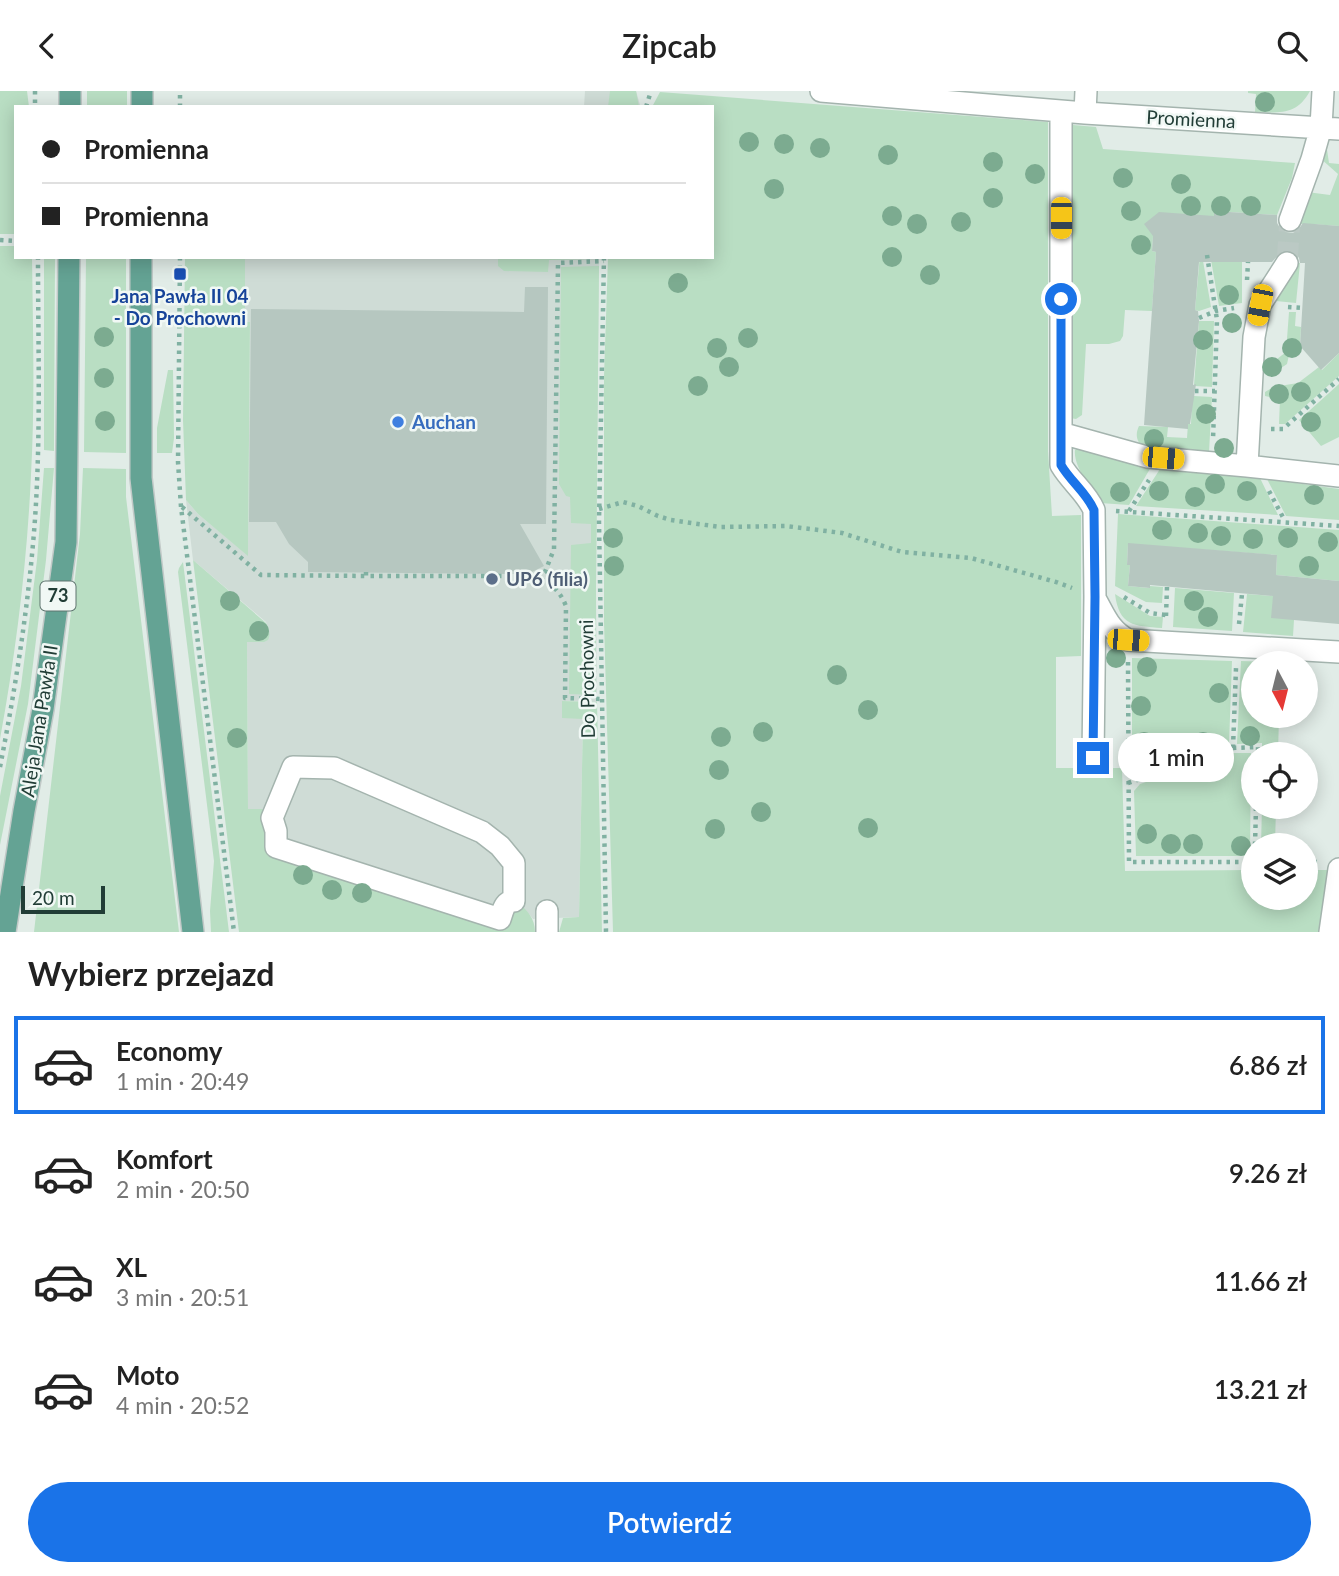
<!DOCTYPE html>
<html lang="pl">
<head>
<meta charset="utf-8">
<style>
  :root { --surface:#fff; --page:#f6f6f6; --text:#222; --muted:#767676; --line:#e0e0e0; --accent:#1a73e8 }
  body { margin:0; font-family:Lato,sans-serif; background:var(--page); color:var(--text); height:100vh; display:flex; flex-direction:column; font-size:26px; white-space:nowrap }
  * { box-sizing:border-box; margin:0 }
  p { font-size:23px; color:var(--muted) }
  .icon { flex:none; width:38px; height:38px; fill:none; stroke:currentColor; stroke-width:2; stroke-linecap:round; stroke-linejoin:round }
  .map { position:relative; height:841px; overflow:hidden }
  .side { display:flex; flex-direction:column; background:var(--surface); flex:1 }
  .side>* { flex:none }
  .guide { position:absolute; left:14px; top:14px; width:700px; height:154px; border-radius:0px; box-shadow:0 4px 18px #0003; display:grid; align-content:center; height:154px; padding:0 28px; background:var(--surface) }
  .needle { width:46px; rotate:173deg }
  .tools { position:absolute; left:1241px; top:560px; display:grid; gap:14px }
  .tools a { display:grid; place-items:center; width:77px; height:77px; border-radius:50%; background:var(--surface); box-shadow:0 4px 18px #0003; font-size:35px }
  .scale { position:absolute; left:21px; bottom:18px; width:84px; box-sizing:border-box; padding-left:7px; border:4px solid #213d36; border-top:0; font-size:19px; line-height:24px; white-space:nowrap; color:#213d36; -webkit-text-stroke:5px #f1f8f5; paint-order:stroke }
  .end { position:absolute; width:32px; height:32px; margin:-16px; border:9px solid #1a73e8; background:#fff; box-shadow:0 0 0 4px #fff }
  .from { border-radius:50% }
  .bubble { position:absolute; height:49px; border-radius:24px; background:var(--surface); box-shadow:0 4px 18px #0003; font-size:23px; font-weight:600; line-height:49px; text-align:center }
  .car { position:absolute; width:21px; height:42px; margin:-21px -10px; border-radius:9px; box-shadow:0 0 5px 2px #0007; background:linear-gradient(#f5c518 24%,#345 0 40%,#f5c518 0 76%,#345 0 86%,#f5c518 0) }
  .guide b { display:flex; align-items:center; gap:24px; height:66px; font-size:26px }
  .guide b+b { border-top:2px solid var(--line) }
  .guide i { width:18px; height:18px; background:var(--text) }
  ul { padding:0; list-style:none }
  li { display:flex; align-items:center; gap:21px; height:98px; margin:0 14px 10px; padding:0 14px; border:4px solid transparent; border-radius:0px }
  li div { flex:1 }
  li b { display:block; font-size:26px }
  li em { font-style:normal; font-weight:600 }
  li.active { border-color:var(--accent) }
  li>.icon { width:63px; height:63px; stroke-width:1.5 }
  h2 { padding:0 28px; font-size:32px; line-height:84px }
  .primary-button { display:flex; gap:14px; margin-top:auto; padding:14px 28px }
  .primary-button a { flex:1; height:80px; border-radius:42px; background:var(--accent); color:#fff; font-size:28px; font-weight:600; line-height:80px; text-align:center }
  header { display:flex; justify-content:space-between; align-items:center; height:91px; padding:0 28px; background:var(--surface); font-size:32px; font-weight:600 }
  .map>svg:first-child { display:block }
</style>
</head>
<body>
<header><svg class="icon" aria-label="back" viewBox="0 0 24 24"><path d="M15 5l-7 7 7 7"/></svg>Zipcab<svg class="icon" aria-label="search" viewBox="0 0 24 24"><circle cx="10" cy="10" r="6"/><path d="M15 15l6 6"/></svg></header>
<div class="map">
<svg width="1339" height="841" viewBox="0 0 1339 841">
  <rect width="100%" height="100%" fill="#e1ece7"/>
  <path fill="#cfdcd6" d="M585 0H636L640 14 639 16H584Z
    M245 166H599L596 497 597 611 562 610 583 627 579 826 533 828 529 823 500 828 276 756 262 718H248L247 551H263L269 546 268 537 266 531 193 469 186 409 198 423 248 464 250 231H245Z"/>
  <path fill="#b9dec3" d="M0 0H27L29 16H16V143H0Z
    M87 0H127V16H87Z
    M610 0H636L639 16H608Z
    M1248 0H1310C1297 24 1280 22 1255 21L1256 3 1248 2Z
    M660 1 1048 31V360L1052 425 1081 424V565L1056 566V677H1122L1125 780 1253 779V807H1306V779H1332L1325 841H613L604 531V286L608 166H712V16H652Z
    M1073 34 1096 36 1103 58 1295 72 1292 87 1277 124 1214 120V125L1153 145 1152 160 1156 161 1152 220 1125 219 1123 245 1120 250 1109 253H1086L1082 324 1076 328 1070 327Z
    M1326 52 1329 72 1339 73V135L1312 133 1302 136V133L1296 131 1307 101 1330 104 1338 83 1320 67Z
    M0 155H16V166H32C33 239 35 312 31 384 27 472 16 561 0 648Z
    M1210 163 1242 171V212L1219 215Z
    M1200 164H1202L1211 216 1199 220 1195 219Z
    M44 166H55L54 360 44 359Z
    M86 166H126V362L84 361Z
    M185 166H245V231H250L248 465 198 423 186 409 183 329Z
    M498 166H599V168L549 169 548 181 504 180 498 175Z
    M1291 172H1300L1296 212 1276 210 1273 209Z
    M599 175 596 497V604L569 603 571 454 591 452V433L571 432 570 406 566 405 559 393 561 176Z
    M1289 221H1296L1295 235 1301 236 1300 255 1289 264 1287 273 1278 279 1265 281 1263 279 1286 261Z
    M1199 230H1214L1212 296 1195 295 1194 294Z
    M1339 262V285L1285 333H1279L1280 308 1265 305V301L1273 296 1298 292 1319 276 1322 279Z
    M168 279H173L174 347 172 362H157V337Z
    M1339 293V346L1321 355 1299 329Z
    M1194 305 1212 306 1209 361 1145 357C1136 352 1135 343 1139 335L1168 336 1167 346 1187 347 1188 333H1191L1192 308Z
    M1080 356 1120 370 1151 376 1129 414 1100 412C1092 399 1073 375 1075 359Z
    M44 377H54L46 469 28 613 0 754V705L21 595 37 469Z
    M83 377 126 378V406L179 841H34L80 443Z
    M1160 378 1260 387 1278 424 1136 415Z
    M1267 388 1339 398V429L1286 425Z
    M1118 423 1339 439V490L1276 484 1277 464 1128 453 1127 473 1130 474 1128 495 1149 497 1150 495 1163 496 1162 512 1146 511 1115 495Z
    M193 469 266 532C269 537 271 543 268 549L264 551H247L248 718H262L267 721 277 748 500 828 517 811C527 819 535 827 535 841H239Z
    M183 471 229 841H211L210 820 214 770 178 481 179 477Z
    M1175 497 1234 502 1232 540 1173 536Z
    M1115 503 1150 525 1163 526 1162 537C1134 535 1119 535 1115 503Z
    M1247 503 1273 505 1294 529 1293 545 1243 541Z
    M1132 567 1232 570 1229 654 1137 684 1132 678Z
    M1241 570 1298 572H1253V625H1279L1278 663H1262V652L1237 653Z
    M562 610 597 611 602 841H559L563 827 579 826 583 628 562 627Z
    M1233 662H1251L1250 765H1136L1134 700 1140 693Z
    M1262 716H1276L1275 754H1261Z"/>
  <path fill="#b6c7c0" d="M1214 120 1277 124V132L1280 137 1286 141 1293 142 1298 139 1303 132 1339 135V262L1321 279 1300 255 1305 172H1300L1299 167 1295 161 1288 159 1282 160 1272 171H1199L1195 219 1198 220 1199 230 1193 294 1196 293 1190 333H1188V338L1144 334 1156 161 1152 160 1153 145 1144 133 1159 121 1214 125Z
    M525 196H548L546 433H520L544 475 532 481 515 483 308 481V471L289 453 276 431H249L251 218 524 221Z
    M1128 452 1277 464 1276 484 1339 490V533L1271 527 1273 505 1150 494V497L1128 495 1130 474H1127Z"/>
  <g fill="none" stroke-linecap="round" stroke-linejoin="round">
    <path stroke="#bbc9c4" stroke-width="21" stroke-dasharray="21 10" stroke-linecap="butt" d="M1287 172 1290 129"/>
    <defs>
      <path id="minor" d="M821 0 1085 22 1339 38
        M1061 20V374C1071 391 1086 401 1094 419L1095 506 1093 667
        M1085 22 1086 0
        M1290 129 1312 68 1321 36 1323 0
        M1061 342 1147 366 1247 375 1254 246 1260 214 1287 172
        M1247 375 1339 385
        M1096 509C1106 527 1110 539 1128 549L1339 561
        M293 676 334 677 482 741 500 755 514 772V810C504 810 503 820 500 828L276 756V740L272 727Z
        M547 841V820
        M1330 841 1339 778"/>
      <path id="major" d="M70 16V0
        M142 16V0
        M141 166V387L193 841
        M5 841 24 720 43 618 66 451 69 166"/>
    </defs>
    <use href="#minor" stroke="#a4b4ae" stroke-width="24"/>
    <use href="#major" stroke="#c1c9c7" stroke-width="24"/>
    <path stroke="#80b1a2" stroke-width="4.5" stroke-dasharray="3.5 5" stroke-linecap="butt" d="M35 0V16
      M180 16V0
      M646 16 651 0
      M0 149 16 150
      M1207 164 1217 229 1213 349
      M180 166 178 371 181 416 234 841
      M604 166 599 431 606 841
      M1247 189 1248 171
      M1288 216 1303 217
      M1199 227 1216 220 1234 217
      M1195 300H1215
      M1271 338H1283L1339 288
      M1269 400 1285 430
      M182 416 261 484 366 485
      M599 418 623 411 638 415 658 425 671 429 698 433 721 436 786 435 842 442 902 461 971 467 1056 491 1072 497
      M1116 420 1339 435
      M1129 420 1149 389
      M366 481V485H527C547 488 558 496 566 515L565 607 602 608
      M538 487 545 481 554 458 558 172 604 170
      M1124 506 1150 522 1166 524
      M1166 525 1167 496
      M1239 533 1242 503
      M1128 571 1129 771H1253
      M1233 657 1236 577
      M0 676C16 594 29 511 35 428 41 341 38 253 38 166
      M1128 692 1233 657 1258 656V663
      M1255 754 1256 716
      M1306 771H1317"/>
    <use href="#minor" stroke="#fff" stroke-width="21"/>
    <use href="#major" stroke="#64a394" stroke-width="21"/>
  </g>
  <g fill="#7cab90">
    <circle cx="1265" cy="11" r="10"/>
    <circle cx="749" cy="51" r="10"/>
    <circle cx="784" cy="53" r="10"/>
    <circle cx="820" cy="57" r="10"/>
    <circle cx="888" cy="64" r="10"/>
    <circle cx="993" cy="71" r="10"/>
    <circle cx="1035" cy="83" r="10"/>
    <circle cx="1123" cy="87" r="10"/>
    <circle cx="1181" cy="93" r="10"/>
    <circle cx="774" cy="98" r="10"/>
    <circle cx="993" cy="107" r="10"/>
    <circle cx="1191" cy="115" r="10"/>
    <circle cx="1221" cy="115" r="10"/>
    <circle cx="1251" cy="115" r="10"/>
    <circle cx="1131" cy="120" r="10"/>
    <circle cx="892" cy="125" r="10"/>
    <circle cx="961" cy="131" r="10"/>
    <circle cx="917" cy="133" r="10"/>
    <circle cx="1141" cy="154" r="10"/>
    <circle cx="892" cy="166" r="10"/>
    <circle cx="930" cy="184" r="10"/>
    <circle cx="678" cy="192" r="10"/>
    <circle cx="1229" cy="204" r="10"/>
    <circle cx="1232" cy="232" r="10"/>
    <circle cx="104" cy="246" r="10"/>
    <circle cx="748" cy="247" r="10"/>
    <circle cx="1203" cy="249" r="10"/>
    <circle cx="717" cy="257" r="10"/>
    <circle cx="1292" cy="257" r="10"/>
    <circle cx="729" cy="276" r="10"/>
    <circle cx="1272" cy="276" r="10"/>
    <circle cx="104" cy="287" r="10"/>
    <circle cx="698" cy="295" r="10"/>
    <circle cx="1301" cy="301" r="10"/>
    <circle cx="1279" cy="303" r="10"/>
    <circle cx="1206" cy="323" r="10"/>
    <circle cx="105" cy="330" r="10"/>
    <circle cx="1311" cy="331" r="10"/>
    <circle cx="1154" cy="348" r="10"/>
    <circle cx="1224" cy="357" r="10"/>
    <circle cx="1215" cy="393" r="10"/>
    <circle cx="1159" cy="400" r="10"/>
    <circle cx="1247" cy="400" r="10"/>
    <circle cx="1120" cy="401" r="10"/>
    <circle cx="1314" cy="404" r="10"/>
    <circle cx="1195" cy="406" r="10"/>
    <circle cx="1162" cy="439" r="10"/>
    <circle cx="1198" cy="442" r="10"/>
    <circle cx="1221" cy="445" r="10"/>
    <circle cx="613" cy="447" r="10"/>
    <circle cx="1288" cy="447" r="10"/>
    <circle cx="1253" cy="448" r="10"/>
    <circle cx="1328" cy="451" r="10"/>
    <circle cx="614" cy="475" r="10"/>
    <circle cx="1309" cy="475" r="10"/>
    <circle cx="230" cy="510" r="10"/>
    <circle cx="1194" cy="510" r="10"/>
    <circle cx="1208" cy="526" r="10"/>
    <circle cx="259" cy="540" r="10"/>
    <circle cx="1116" cy="567" r="10"/>
    <circle cx="1147" cy="576" r="10"/>
    <circle cx="837" cy="584" r="10"/>
    <circle cx="1219" cy="602" r="10"/>
    <circle cx="1141" cy="615" r="10"/>
    <circle cx="868" cy="619" r="10"/>
    <circle cx="763" cy="641" r="10"/>
    <circle cx="1250" cy="645" r="10"/>
    <circle cx="721" cy="646" r="10"/>
    <circle cx="237" cy="647" r="10"/>
    <circle cx="1144" cy="651" r="10"/>
    <circle cx="1203" cy="651" r="10"/>
    <circle cx="1172" cy="657" r="10"/>
    <circle cx="719" cy="679" r="10"/>
    <circle cx="761" cy="721" r="10"/>
    <circle cx="868" cy="737" r="10"/>
    <circle cx="715" cy="738" r="10"/>
    <circle cx="1147" cy="743" r="10"/>
    <circle cx="1171" cy="753" r="10"/>
    <circle cx="1193" cy="753" r="10"/>
    <circle cx="1241" cy="755" r="10"/>
    <circle cx="303" cy="784" r="10"/>
    <circle cx="332" cy="799" r="10"/>
    <circle cx="362" cy="802" r="10"/>
  </g>
  <g fill="none" stroke-linecap="round" stroke-linejoin="round">
    <path stroke="#1a73e8" stroke-width="9" d="M1061 208V374C1071 391 1086 401 1094 419L1095 506 1093 667"/>
  </g>
  <rect fill="#1a4fb4" stroke="#f1f8f5" stroke-width="2.5" x="173" y="176" width="14" height="14" rx="3.5"/>
  <circle fill="#3f7fe0" stroke="#f1f8f5" stroke-width="2.5" cx="398" cy="331" r="7"/>
  <circle fill="#5c6f8a" stroke="#f1f8f5" stroke-width="2.5" cx="492" cy="488" r="7"/>
  <g text-anchor="middle" stroke-width="5" stroke-linejoin="round" paint-order="stroke">
    <rect fill="#f1f8f5" stroke="#5f756f" stroke-width="2" x="40.5" y="490.5" width="35" height="29" rx="5"/>
    <g font-size="18" font-weight="bold" fill="#213d36">
      <text x="58" y="511">73</text>
    </g>
    <g font-size="19" fill="#213d36" stroke="#f1f8f5">
      <text transform="translate(1191 28) rotate(3)" y="7">Promienna</text>
      <text transform="translate(587 588) rotate(-91)" y="7">Do Prochowni</text>
      <text transform="translate(39 630) rotate(-81)" y="7">Aleja Jana Pawła II</text>
    </g>
    <g font-size="19" font-weight="bold" fill="#164399" stroke="#f1f8f5">
      <text x="180" y="212">Jana Pawła II 04<tspan x="180" dy="22">- Do Prochowni</tspan></text>
    </g>
    <g font-size="19" font-weight="bold" fill="#366cbe" stroke="#f1f8f5" text-anchor="start">
      <text x="412" y="338">Auchan</text>
    </g>
    <g font-size="19" font-weight="bold" fill="#4e5e75" stroke="#f1f8f5" text-anchor="start">
      <text x="506" y="495">UP6 (filia)</text>
    </g>
  </g>
</svg>
<div class="tools">
<a><svg class="needle" viewBox="-14 -14 28 28"><path d="M0-13l5 13h-10z" fill="#e53935"/><path d="M0 13l5-13h-10z" fill="#767676"/></svg></a>
<a><svg class="icon" aria-label="locate" viewBox="0 0 24 24"><circle cx="12" cy="12" r="6"/><path d="M12 2v4M12 18v4M2 12h4M18 12h4"/></svg></a>
<a><svg class="icon" aria-label="layers" viewBox="0 0 24 24"><path d="M12 4l9 5-9 5-9-5zM3 14l9 5 9-5"/></svg></a>
</div>
<div class="scale">20 m</div>
<i class="end from" style="left:1061px;top:208px"></i>
<i class="end" style="left:1093px;top:667px"></i>
<div class="bubble" style="left:1118px;top:642px;width:116px">1 min</div>
<i class="car" style="left:1061px;top:127px;rotate:180deg"></i>
<i class="car" style="left:1260px;top:214px;rotate:191deg"></i>
<i class="car" style="left:1163px;top:367px;rotate:95deg"></i>
<i class="car" style="left:1128px;top:549px;rotate:94deg"></i>
<div class="guide">
<b><i class="from"></i>Promienna</b>
<b><i></i>Promienna</b>
</div>
</div>
<section class="side">
<h2>Wybierz przejazd</h2>
<ul>
<li class="active"><svg class="icon" aria-label="car" viewBox="0 0 24 24"><path d="M5 17H2v-5l4-1 3-4h7l3 4 3 1v5h-3M9 17h6M6 11h13"/><circle cx="7" cy="17" r="2"/><circle cx="17" cy="17" r="2"/></svg><div><b>Economy</b><p>1 min · 20:49</p></div><em>6.86 zł</em></li>
<li><svg class="icon" aria-label="car" viewBox="0 0 24 24"><path d="M5 17H2v-5l4-1 3-4h7l3 4 3 1v5h-3M9 17h6M6 11h13"/><circle cx="7" cy="17" r="2"/><circle cx="17" cy="17" r="2"/></svg><div><b>Komfort</b><p>2 min · 20:50</p></div><em>9.26 zł</em></li>
<li><svg class="icon" aria-label="car" viewBox="0 0 24 24"><path d="M5 17H2v-5l4-1 3-4h7l3 4 3 1v5h-3M9 17h6M6 11h13"/><circle cx="7" cy="17" r="2"/><circle cx="17" cy="17" r="2"/></svg><div><b>XL</b><p>3 min · 20:51</p></div><em>11.66 zł</em></li>
<li><svg class="icon" aria-label="car" viewBox="0 0 24 24"><path d="M5 17H2v-5l4-1 3-4h7l3 4 3 1v5h-3M9 17h6M6 11h13"/><circle cx="7" cy="17" r="2"/><circle cx="17" cy="17" r="2"/></svg><div><b>Moto</b><p>4 min · 20:52</p></div><em>13.21 zł</em></li>
</ul>
<div class="primary-button"><a>Potwierdź</a></div>
</section>
</body>
</html>
